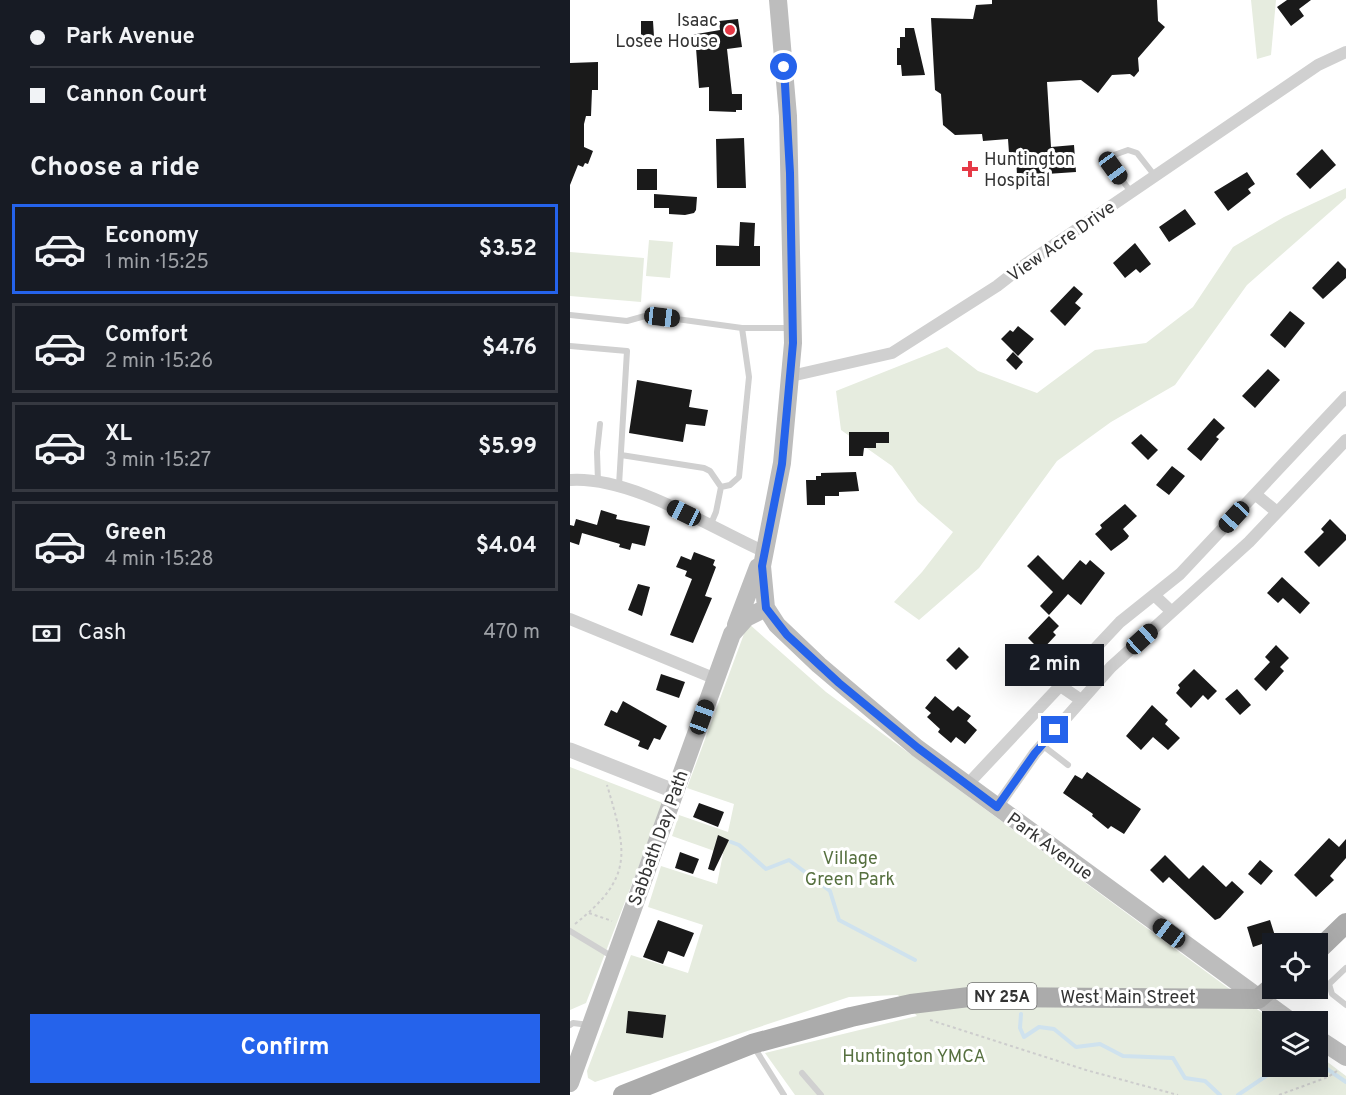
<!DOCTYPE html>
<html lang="en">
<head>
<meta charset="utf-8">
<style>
  :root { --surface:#171b24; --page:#20242c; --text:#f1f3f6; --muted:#9ea1a6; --line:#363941; --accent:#2563eb }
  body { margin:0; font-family:Overpass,sans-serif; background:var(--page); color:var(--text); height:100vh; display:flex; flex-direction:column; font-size:22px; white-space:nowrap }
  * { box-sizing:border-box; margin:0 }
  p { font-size:20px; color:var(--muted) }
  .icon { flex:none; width:33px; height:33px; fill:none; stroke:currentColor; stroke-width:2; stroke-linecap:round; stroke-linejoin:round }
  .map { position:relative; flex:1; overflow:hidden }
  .panel { display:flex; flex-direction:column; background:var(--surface); width:570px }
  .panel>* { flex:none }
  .guide { display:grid; align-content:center; height:132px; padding:0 30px; background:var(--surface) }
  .controls { position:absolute; left:692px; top:933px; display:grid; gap:12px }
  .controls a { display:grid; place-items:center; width:66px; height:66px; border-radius:0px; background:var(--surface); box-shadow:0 6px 24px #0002; font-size:30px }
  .end { position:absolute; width:27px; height:27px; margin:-14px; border:8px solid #2563eb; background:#fff; box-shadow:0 0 0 3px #fff }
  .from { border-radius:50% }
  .bubble { position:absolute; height:42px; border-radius:0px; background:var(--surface); box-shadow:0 6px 24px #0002; font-size:20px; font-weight:700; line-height:42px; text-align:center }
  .car { position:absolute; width:18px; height:36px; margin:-18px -9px; border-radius:8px; box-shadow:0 0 4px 2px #0007; background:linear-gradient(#222 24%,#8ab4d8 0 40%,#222 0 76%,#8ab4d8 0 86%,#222 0) }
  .guide b { display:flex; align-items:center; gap:21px; height:57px; font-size:22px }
  .guide b+b { border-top:2px solid var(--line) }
  .guide i { width:15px; height:15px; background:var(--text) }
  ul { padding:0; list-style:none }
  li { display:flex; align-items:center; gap:18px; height:90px; margin:0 12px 9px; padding:0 18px; border:3px solid var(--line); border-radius:0px }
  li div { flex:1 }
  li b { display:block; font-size:22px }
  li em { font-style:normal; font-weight:700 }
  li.on { border-color:var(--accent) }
  li>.icon { width:54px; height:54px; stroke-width:1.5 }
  h2 { padding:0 30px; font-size:27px; line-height:72px }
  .pay { display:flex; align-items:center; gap:15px; height:66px; padding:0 30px; font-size:22px }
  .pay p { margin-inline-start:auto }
  .cta { display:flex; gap:12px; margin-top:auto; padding:12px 30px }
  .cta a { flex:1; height:69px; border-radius:0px; background:var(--accent); color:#fff; font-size:24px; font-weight:700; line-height:69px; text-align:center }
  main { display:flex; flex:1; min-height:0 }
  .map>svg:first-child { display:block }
</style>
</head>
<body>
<main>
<section class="panel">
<div class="guide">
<b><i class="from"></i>Park Avenue</b>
<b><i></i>Cannon Court</b>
</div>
<h2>Choose a ride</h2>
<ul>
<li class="on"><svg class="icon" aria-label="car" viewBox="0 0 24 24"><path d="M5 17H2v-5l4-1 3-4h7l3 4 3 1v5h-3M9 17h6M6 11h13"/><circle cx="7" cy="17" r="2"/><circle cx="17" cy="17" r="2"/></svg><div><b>Economy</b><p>1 min · 15:25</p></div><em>$3.52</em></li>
<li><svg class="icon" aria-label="car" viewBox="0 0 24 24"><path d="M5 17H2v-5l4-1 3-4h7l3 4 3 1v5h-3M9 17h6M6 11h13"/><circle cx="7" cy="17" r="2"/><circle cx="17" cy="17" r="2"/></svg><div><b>Comfort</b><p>2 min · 15:26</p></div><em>$4.76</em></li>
<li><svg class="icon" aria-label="car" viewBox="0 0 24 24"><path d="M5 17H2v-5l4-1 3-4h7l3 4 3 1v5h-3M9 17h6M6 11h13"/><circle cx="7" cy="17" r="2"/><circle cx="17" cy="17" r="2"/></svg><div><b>XL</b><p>3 min · 15:27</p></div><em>$5.99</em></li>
<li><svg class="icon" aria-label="car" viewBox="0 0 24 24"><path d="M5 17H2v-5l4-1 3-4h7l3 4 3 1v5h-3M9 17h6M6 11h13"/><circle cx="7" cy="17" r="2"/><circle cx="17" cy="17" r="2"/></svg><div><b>Green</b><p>4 min · 15:28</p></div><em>$4.04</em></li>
</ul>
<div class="pay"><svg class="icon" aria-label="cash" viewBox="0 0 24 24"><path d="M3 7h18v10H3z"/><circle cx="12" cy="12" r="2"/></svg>Cash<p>470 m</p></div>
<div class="cta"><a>Confirm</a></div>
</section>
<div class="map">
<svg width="776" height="1095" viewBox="0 0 776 1095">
  <rect width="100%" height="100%" fill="#fff"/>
  <path fill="#e6ecdf" d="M681 0H706L701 55 687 59Z
    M776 188V198L677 285 605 385 541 422 487 461 409 568 349 620 324 602 352 572 383 532 348 502 322 466 271 430 266 391 377 347 408 371 467 393 525 350 576 343 623 307 663 247 714 217Z
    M79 240 103 242 100 278 76 276Z
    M0 252 74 258 71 302 0 296Z
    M178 623 256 692 703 1021 702 1066H747V1054L776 1076V1095H225L195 1053 347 1016 328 995 279 997 25 1082 18 1078 17 1071 61 955 118 973 133 925 78 907 91 866 147 884 153 854 102 836 109 815 158 832 164 804 117 788Z
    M0 767 93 803 16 1003 0 1010Z"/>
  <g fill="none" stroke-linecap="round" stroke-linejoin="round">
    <path stroke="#cfe2ee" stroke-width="4" d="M161 842 169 845 196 869 219 860 260 891 269 920 345 960
      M451 1014 450 1028 454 1037 469 1027 484 1029 506 1047 530 1044 553 1056 603 1058 615 1078 635 1081 650 1095
      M747 1062 776 1082
      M668 1095 699 1074 716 1066"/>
  </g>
  <path fill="#1a1a1a" d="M422 0H587L588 21 595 27 568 58 569 71 564 77 560 74 542 75 528 93 511 80 477 82 481 147 504 145 506 172 447 176 446 153H439L438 139 413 141 412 134 385 135 373 125 371 94 365 90 361 18 403 19 406 5 422 4Z
    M717 0H741L729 9 734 16 721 26 707 7Z
    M168 19 172 47 157 49 162 94H172V110H166V112L139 111V87L129 88 126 48H124L121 35 150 30 149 21Z
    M71 21H83L84 37 71 38Z
    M335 28H344L355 75 332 76 331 65H327V48H330V37H335Z
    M28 62V90H22L21 116H16L14 124V147L23 151 18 164 15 163 13 167 8 165 0 185V63Z
    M174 138 176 188H147L146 139Z
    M752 149 766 165 740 189 726 174Z
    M67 169H87V190H67Z
    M677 172 685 184 678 189 681 193 658 211 644 192Z
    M84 194 127 197 126 210 124 213 115 215 99 214V208H84Z
    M615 209 626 224 599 242 589 227Z
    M170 222 185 223 184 246H190V266H146V245L169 246Z
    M565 243 581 264 570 273 566 269 555 278 543 263Z
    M768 261 776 269V278L753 299 742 288Z
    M504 286 513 294 505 303 511 308 495 326 480 311Z
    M720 311 735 323 715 348 700 335Z
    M448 326 464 339 448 356 431 339 440 330 443 332Z
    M443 352 453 362 446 370 436 360Z
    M698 369 710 380 685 408 672 396Z
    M67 380 122 390 119 407 138 410 135 426 116 424 113 442 59 433Z
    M644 418 655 428 646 437 649 439 631 461 617 449Z
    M279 432H319V443H306V448H294L293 456H279Z
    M571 434 588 450 578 460 561 443Z
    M602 466 615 476 599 495 586 485Z
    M286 472 289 491 269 492V496H255V505H237L236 480H246V476H251V473Z
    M555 504 567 516 553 529 559 536 557 539 541 551 525 534 532 528 530 525Z
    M31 510 47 515 46 519 80 526 75 546 62 543 60 550 49 547 50 544 12 533 9 545 0 542V525L4 526 6 519 27 525Z
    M760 519 776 535V540L749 567 734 552 754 532 751 529Z
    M124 552 145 560 143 565 146 567 135 596 142 598 123 643 100 635 122 579 115 576 117 571 106 567 111 556 121 560Z
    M468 555 493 580 510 560 516 565 520 560 535 573 511 605 498 594 479 615 470 606 483 592 457 566Z
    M712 577 740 603 730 614 713 598 708 603 697 593Z
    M68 584 80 587 72 616 58 610Z
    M479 616 489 626 483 632 486 635 471 651 458 638Z
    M706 645 719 658 710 667 714 671 696 691 684 679 700 662 695 657Z
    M389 647 399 657 386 670 376 660Z
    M624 669 647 691 638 700 633 695 621 708 606 693 610 688 608 685Z
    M91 674 115 682 109 698 86 690Z
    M667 689 681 705 670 715 655 699Z
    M365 696 383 711 388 706 401 716 397 721 407 730 395 744 386 737 381 743 368 732 370 729 357 717 361 713 355 708Z
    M53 701 97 726 90 740 84 738 78 750 68 746 70 741 34 725 41 710 47 713Z
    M582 705 598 720 595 724 610 738 598 750 583 737 571 750 556 736Z
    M517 772 571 809 554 834 541 826 538 829 522 816 523 814 493 793 505 775 512 779Z
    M129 803 154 812 148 827 123 817Z
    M148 835 159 840 144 871 138 869Z
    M759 838 769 847 776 839V858L760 876 764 880 746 897 724 875Z
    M110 852 129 859 123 874 105 868Z
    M595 855 619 879 633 865 656 887 662 881 674 892 650 918 645 920 599 877 593 883 580 870Z
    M690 860 703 871 691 885 678 874Z
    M88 920 124 933 114 957 98 951 93 964 73 957Z
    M700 920 706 939 683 947 677 927Z
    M58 1011 96 1015 93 1038 56 1033Z"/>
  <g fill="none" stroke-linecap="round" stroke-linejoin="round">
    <path stroke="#cdcdcd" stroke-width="2" stroke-dasharray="3 3" stroke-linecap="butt" d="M19 913 42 921
      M5 924C64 877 57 853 37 785
      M360 1020 516 1070 608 1095
      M709 1095 758 1077 767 1071"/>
    <path stroke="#d0d0d0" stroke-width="6" d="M561 192 543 168 544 155 558 150 567 153 585 176
      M0 315 57 321 75 316 92 317 172 328H222
      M0 346 57 351 49 485
      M51 455 134 468 140 471 151 487
      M28 482 27 452 30 424
      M140 526 146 512 151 487 160 485 169 477 179 377 172 328
      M472 745 498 765
      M0 931 43 957
      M776 968 759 984 762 994 776 1005
      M0 1025 3 1023 19 1025
      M184 1047 214 1095
      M232 1073 251 1095"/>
    <path stroke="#d0d0d0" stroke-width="12" d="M221 376 322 353 427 286 450 268 748 65 776 52
      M0 480C61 476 139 527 195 552
      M685 494 707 512
      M584 595 602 612
      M0 619 146 679
      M492 687 511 700
      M397 785 550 622 610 574 776 397
      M427 807 465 753 541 667 679 542 776 440"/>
    <path stroke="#d0d0d0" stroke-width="15" d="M0 750 104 791"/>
    <path stroke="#bdbdbd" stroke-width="18" d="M208 0 218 116 223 343 212 463 192 566 196 608 207 625 249 665 347 748 722 1022
      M166 625 188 567
      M747 1038 776 1057
      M0 1083 162 634 176 618 196 608"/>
    <path stroke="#ababab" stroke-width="20" d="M747 951 776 923
      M53 1095 182 1044 281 1017 341 1004 399 997 688 999 702 987"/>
  </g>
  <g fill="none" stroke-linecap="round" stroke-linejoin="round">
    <path stroke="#2563eb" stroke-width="8" d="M214 67 220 173 223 343 212 464 192 566 196 608 217 635 269 683 348 748 427 807 465 753 485 730"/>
  </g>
  <g fill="#e63946" stroke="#fff" stroke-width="2">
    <circle cx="160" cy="30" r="6"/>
    <path d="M397 160h6v6h6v6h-6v6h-6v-6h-6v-6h6z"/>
  </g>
  <g text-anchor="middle" stroke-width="6" stroke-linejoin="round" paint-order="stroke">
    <rect fill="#fff" stroke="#707070" stroke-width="1.5" x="397.5" y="983" width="69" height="26" rx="4.5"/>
    <g font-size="16" font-weight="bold" fill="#333">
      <text x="432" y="1002">NY 25A</text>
    </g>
    <g font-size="18" fill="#333" stroke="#fff" text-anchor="end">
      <text x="148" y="26">Isaac<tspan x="148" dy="21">Losee House</tspan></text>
      <text x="414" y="165" text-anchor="start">Huntington<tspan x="414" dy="21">Hospital</tspan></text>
    </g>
    <g font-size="18" fill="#333" stroke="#fff">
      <text transform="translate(491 241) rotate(-35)" y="6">View Acre Drive</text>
      <text transform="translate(88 838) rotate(-70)" y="6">Sabbath Day Path</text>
      <text transform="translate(480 846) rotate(36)" y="6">Park Avenue</text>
      <text x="558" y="1003">West Main Street</text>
    </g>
    <g font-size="18" fill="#56703f" stroke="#fff">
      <text x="280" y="864">Village<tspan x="280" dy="21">Green Park</tspan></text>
      <text x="344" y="1062">Huntington YMCA</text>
    </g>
  </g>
</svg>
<div class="controls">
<a><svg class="icon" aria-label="locate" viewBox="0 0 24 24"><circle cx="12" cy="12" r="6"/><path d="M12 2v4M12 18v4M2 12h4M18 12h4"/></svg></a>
<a><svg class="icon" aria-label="layers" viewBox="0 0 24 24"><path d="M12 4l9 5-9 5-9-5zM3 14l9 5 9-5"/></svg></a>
</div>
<i class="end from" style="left:214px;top:67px"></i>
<i class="end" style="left:485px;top:730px"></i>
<div class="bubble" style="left:435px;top:644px;width:99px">2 min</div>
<i class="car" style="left:543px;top:168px;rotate:144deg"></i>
<i class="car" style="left:92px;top:317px;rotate:97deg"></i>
<i class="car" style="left:114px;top:513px;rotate:296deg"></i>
<i class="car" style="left:664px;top:517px;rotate:223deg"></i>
<i class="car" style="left:572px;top:639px;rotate:48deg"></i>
<i class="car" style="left:132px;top:717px;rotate:20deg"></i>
<i class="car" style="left:599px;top:933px;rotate:307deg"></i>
</div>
</main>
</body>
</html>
